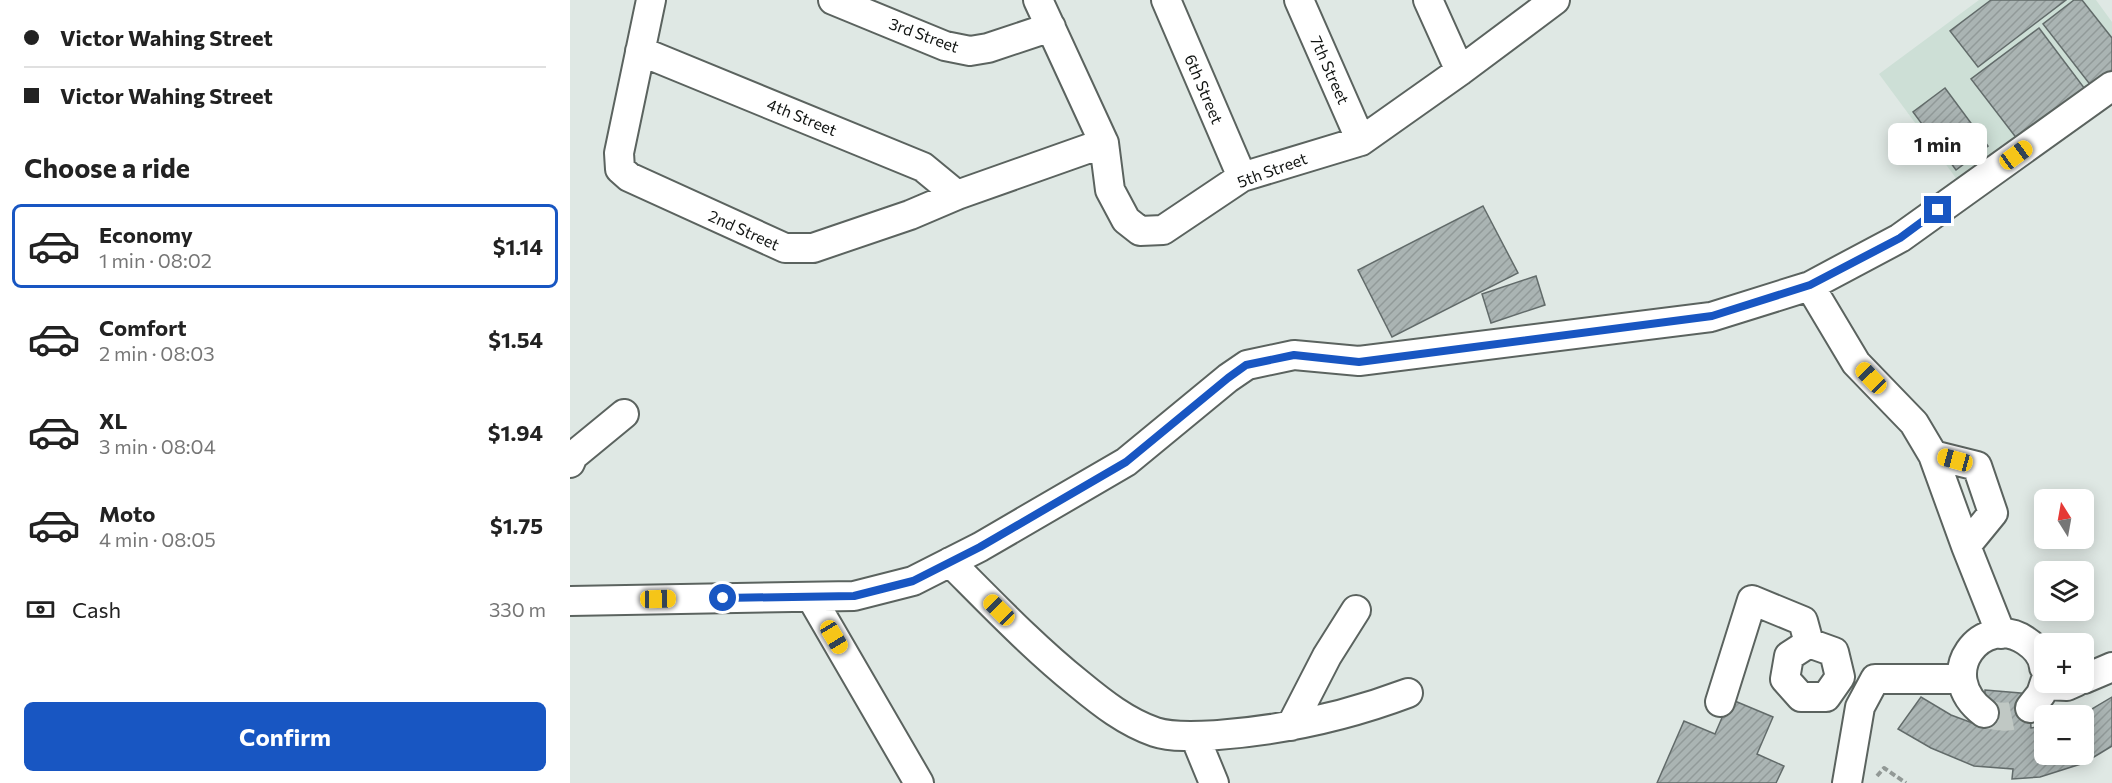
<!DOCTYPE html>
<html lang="en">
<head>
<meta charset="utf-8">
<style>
  :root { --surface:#fff; --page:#f6f6f6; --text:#222; --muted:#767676; --line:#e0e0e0; --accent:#1856c2 }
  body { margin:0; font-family:Commissioner,sans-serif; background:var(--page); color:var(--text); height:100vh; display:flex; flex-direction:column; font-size:22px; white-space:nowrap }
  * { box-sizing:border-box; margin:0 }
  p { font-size:20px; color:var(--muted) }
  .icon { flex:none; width:33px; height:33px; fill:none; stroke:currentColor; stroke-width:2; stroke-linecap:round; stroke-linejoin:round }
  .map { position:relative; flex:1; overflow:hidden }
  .sheet { display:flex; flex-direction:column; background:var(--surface); width:570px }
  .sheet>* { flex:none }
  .banner { display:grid; align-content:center; height:132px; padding:0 24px; background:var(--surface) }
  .needle { width:39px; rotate:349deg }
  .buttons { position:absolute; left:1464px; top:489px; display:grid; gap:12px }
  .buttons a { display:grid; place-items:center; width:60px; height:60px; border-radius:9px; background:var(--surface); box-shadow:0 3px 15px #0003; font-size:30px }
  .end { position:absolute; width:27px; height:27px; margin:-14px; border:8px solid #1856c2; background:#fff; box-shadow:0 0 0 3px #fff }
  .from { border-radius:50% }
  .bubble { position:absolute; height:42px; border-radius:9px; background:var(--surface); box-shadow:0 3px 15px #0003; font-size:20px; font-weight:700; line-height:42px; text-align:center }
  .car { position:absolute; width:18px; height:36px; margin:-18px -9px; border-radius:8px; box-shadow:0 0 4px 2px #0007; background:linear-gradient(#f5c518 24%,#345 0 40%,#f5c518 0 76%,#345 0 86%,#f5c518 0) }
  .banner b { display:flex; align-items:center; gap:21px; height:57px; font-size:22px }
  .banner b+b { border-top:2px solid var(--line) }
  .banner i { width:15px; height:15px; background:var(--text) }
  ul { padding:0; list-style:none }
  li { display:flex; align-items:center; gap:18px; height:84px; margin:0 12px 9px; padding:0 12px; border:3px solid transparent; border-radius:9px }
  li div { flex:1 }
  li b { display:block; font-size:22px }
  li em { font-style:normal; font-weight:700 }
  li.active { border-color:var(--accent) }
  li>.icon { width:54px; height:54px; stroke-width:1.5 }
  h2 { padding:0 24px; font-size:27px; line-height:72px }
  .pay { display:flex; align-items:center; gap:15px; height:66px; padding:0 24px; font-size:22px }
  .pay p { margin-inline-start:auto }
  .cta { display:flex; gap:12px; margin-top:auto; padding:12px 24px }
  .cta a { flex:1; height:69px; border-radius:9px; background:var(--accent); color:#fff; font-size:24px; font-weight:700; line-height:69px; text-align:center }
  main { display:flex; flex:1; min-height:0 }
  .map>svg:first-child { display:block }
</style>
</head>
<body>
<main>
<section class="sheet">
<div class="banner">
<b><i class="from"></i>Victor Wahing Street</b>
<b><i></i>Victor Wahing Street</b>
</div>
<h2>Choose a ride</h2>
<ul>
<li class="active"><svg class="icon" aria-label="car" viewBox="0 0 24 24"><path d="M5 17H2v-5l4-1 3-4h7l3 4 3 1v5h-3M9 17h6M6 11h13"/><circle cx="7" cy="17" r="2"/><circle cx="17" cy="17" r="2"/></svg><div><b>Economy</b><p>1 min · 08:02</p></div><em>$1.14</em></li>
<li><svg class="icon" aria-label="car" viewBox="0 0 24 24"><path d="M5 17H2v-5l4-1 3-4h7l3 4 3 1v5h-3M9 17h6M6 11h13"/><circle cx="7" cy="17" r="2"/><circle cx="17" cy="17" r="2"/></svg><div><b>Comfort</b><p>2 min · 08:03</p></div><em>$1.54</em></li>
<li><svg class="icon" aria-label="car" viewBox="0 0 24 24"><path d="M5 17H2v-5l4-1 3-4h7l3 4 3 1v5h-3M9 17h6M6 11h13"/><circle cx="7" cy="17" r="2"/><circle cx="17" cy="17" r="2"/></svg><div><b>XL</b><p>3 min · 08:04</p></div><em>$1.94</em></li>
<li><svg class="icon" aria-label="car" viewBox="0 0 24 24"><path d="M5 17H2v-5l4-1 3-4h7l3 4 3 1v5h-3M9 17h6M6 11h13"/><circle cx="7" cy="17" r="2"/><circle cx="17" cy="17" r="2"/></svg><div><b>Moto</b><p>4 min · 08:05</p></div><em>$1.75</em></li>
</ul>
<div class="pay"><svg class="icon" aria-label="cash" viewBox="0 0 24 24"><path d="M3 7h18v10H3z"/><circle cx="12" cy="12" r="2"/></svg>Cash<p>330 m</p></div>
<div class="cta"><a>Confirm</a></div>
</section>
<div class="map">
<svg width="1542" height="783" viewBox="0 0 1542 783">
  <defs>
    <pattern id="building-hatch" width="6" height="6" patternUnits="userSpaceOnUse" patternTransform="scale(1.5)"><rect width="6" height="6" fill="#aab4b3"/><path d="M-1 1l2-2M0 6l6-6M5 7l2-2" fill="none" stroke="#919a99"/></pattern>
  </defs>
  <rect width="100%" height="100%" fill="#dfe8e4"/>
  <path fill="#cddfd6" d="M1409 0H1526L1542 22V79L1394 189 1309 74Z"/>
  <path fill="url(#building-hatch)" stroke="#626b6a" stroke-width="1.5" d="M1421 0H1496L1408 67 1380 31Z
    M1504 0H1512L1542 38V71L1522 87 1473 24Z
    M1469 28 1518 93 1451 144 1401 79Z
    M1375 88 1418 146 1386 170 1343 112Z
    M913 206 948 273 822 337 788 270Z
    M966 276 975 305 921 323 912 294Z
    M1415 690 1462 694 1460 708 1461 728 1474 726V754H1514V716H1510L1542 697V746L1514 763 1470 777 1442 779 1443 769 1404 766 1361 748 1328 729 1351 697 1381 715 1413 727Z
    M1160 699 1203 717 1187 754 1214 766 1206 783H1087L1114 721 1145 734Z"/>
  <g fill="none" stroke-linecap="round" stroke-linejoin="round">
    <path stroke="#c0c8c4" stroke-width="28" stroke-dasharray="28 14" stroke-linecap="butt" d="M1414 713C1432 719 1444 718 1460 708"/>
    <defs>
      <path id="minor" d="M81 0 49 153 50 169 59 177 215 248H243L340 215 387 195 534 143
        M263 0 375 46 400 51 418 48 481 27
        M468 0 534 143 540 190 556 220 570 231 593 230 672 177 791 141 890 71 985 0
        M596 0 672 177
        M729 0 791 141
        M858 0 890 71
        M70 51 353 167 387 195
        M1240 286 1286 363 1344 423 1363 455 1396 546 1431 634
        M1363 455 1407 466 1423 513 1396 546
        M0 463 3 456 54 414
        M380 562C422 604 463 647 509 684 532 703 556 722 585 732 603 738 630 736 648 735 714 730 777 716 838 693
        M241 597 349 783
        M0 601 284 596 343 581 410 547 556 462 658 378 677 365 724 355 789 361 1141 317 1240 286 1330 238 1542 86
        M1239 643 1264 652 1270 677 1256 697H1231L1215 679 1219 656Z
        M1514 679 1542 667
        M1475 685 1497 686 1506 682
        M1150 702 1182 600 1233 621 1239 643
        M1460 708 1471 694 1475 682
        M1414 713C1362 674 1413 611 1456 641 1465 647 1473 656 1474 667
        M721 726 757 656 786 610
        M625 737 644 783
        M1277 783 1290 707 1305 679H1391"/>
    </defs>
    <use href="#minor" stroke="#5b635f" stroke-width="32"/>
    <path stroke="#929996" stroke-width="4" stroke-dasharray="6 3" stroke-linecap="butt" d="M1307 776 1314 768 1336 783"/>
    <use href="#minor" stroke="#fff" stroke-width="28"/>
  </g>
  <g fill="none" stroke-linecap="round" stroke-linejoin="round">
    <path stroke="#1856c2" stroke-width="8" d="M153 598 284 596 343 581 410 547 556 462 658 378 676 365 724 355 789 362 1142 316 1240 285 1330 238 1368 210"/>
  </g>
  <g text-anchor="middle" stroke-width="4.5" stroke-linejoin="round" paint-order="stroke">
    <g font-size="16" fill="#101311" stroke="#fff">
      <text transform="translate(354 35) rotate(20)" y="6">3rd Street</text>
      <text transform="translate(760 70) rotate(66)" y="6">7th Street</text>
      <text transform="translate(634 89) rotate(67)" y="6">6th Street</text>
      <text transform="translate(232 117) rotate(22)" y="6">4th Street</text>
      <text transform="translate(702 170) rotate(-20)" y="6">5th Street</text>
      <text transform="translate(174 230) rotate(24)" y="6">2nd Street</text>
    </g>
  </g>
</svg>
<div class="buttons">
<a><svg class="needle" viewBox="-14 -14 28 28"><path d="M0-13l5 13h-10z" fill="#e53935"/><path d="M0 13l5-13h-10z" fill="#767676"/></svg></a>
<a><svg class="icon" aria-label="layers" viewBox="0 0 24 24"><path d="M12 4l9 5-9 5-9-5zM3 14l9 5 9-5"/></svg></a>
<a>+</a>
<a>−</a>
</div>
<i class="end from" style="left:153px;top:598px"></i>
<i class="end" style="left:1368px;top:210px"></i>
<div class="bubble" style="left:1318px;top:123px;width:99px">1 min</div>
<i class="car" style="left:1446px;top:155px;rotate:54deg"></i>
<i class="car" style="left:1301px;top:378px;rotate:316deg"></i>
<i class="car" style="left:1385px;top:460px;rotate:285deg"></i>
<i class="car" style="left:88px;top:599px;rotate:89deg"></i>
<i class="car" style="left:429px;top:610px;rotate:315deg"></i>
<i class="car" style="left:264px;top:637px;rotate:149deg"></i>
</div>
</main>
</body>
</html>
